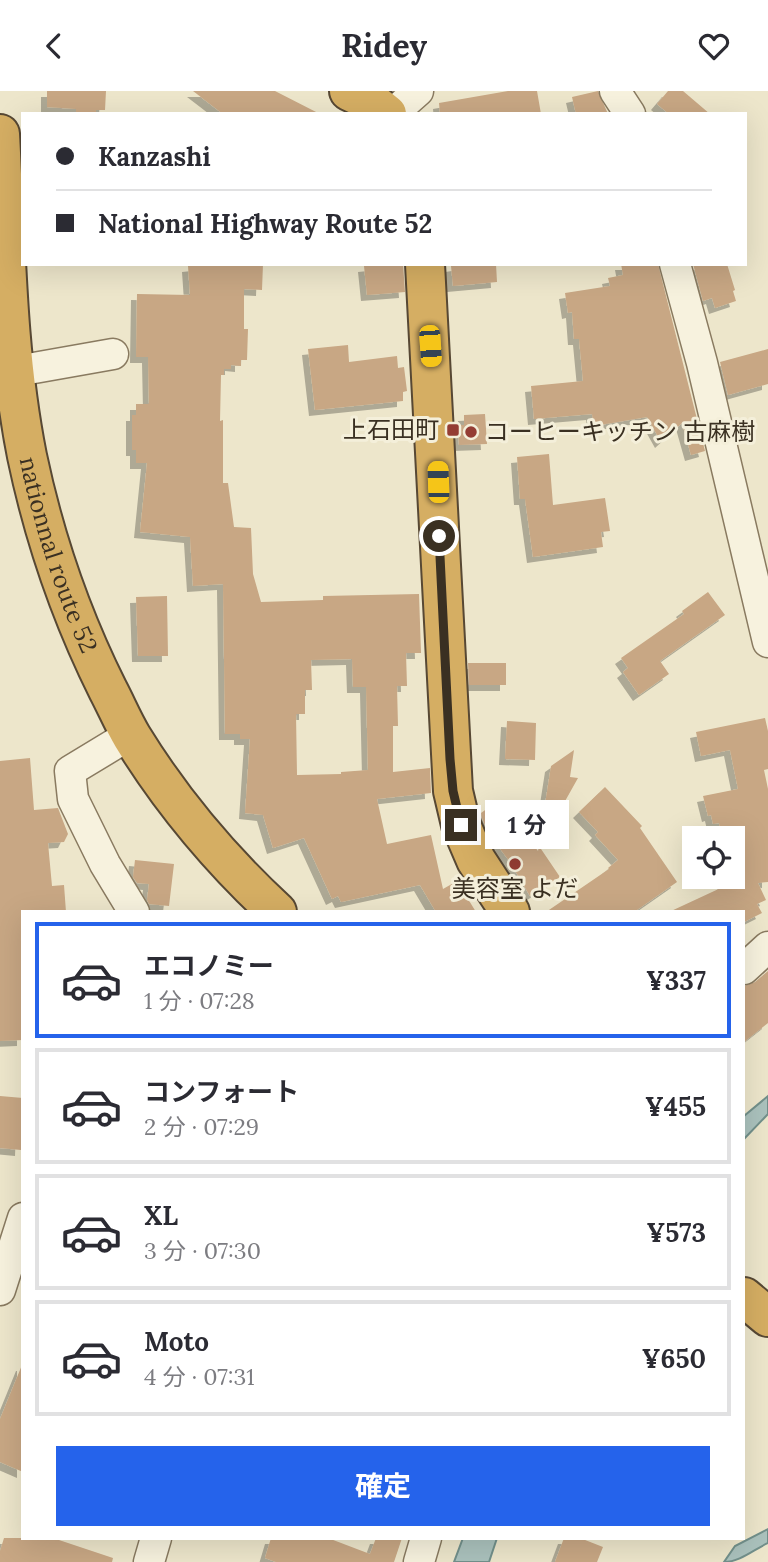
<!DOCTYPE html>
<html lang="ja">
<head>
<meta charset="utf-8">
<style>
  :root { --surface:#fff; --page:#f7f7f7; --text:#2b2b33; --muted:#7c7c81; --line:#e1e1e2; --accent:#2563eb }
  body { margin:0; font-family:Lora,"Noto Sans JP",serif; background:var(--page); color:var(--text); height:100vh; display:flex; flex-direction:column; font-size:26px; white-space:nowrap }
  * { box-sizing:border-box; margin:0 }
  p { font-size:23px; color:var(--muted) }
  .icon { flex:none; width:38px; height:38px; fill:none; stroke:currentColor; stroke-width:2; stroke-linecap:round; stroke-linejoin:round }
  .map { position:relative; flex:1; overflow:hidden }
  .drawer { position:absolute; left:21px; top:819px; width:724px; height:630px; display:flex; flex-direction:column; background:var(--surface); border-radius:0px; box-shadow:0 7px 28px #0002 }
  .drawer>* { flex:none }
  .top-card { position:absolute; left:21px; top:21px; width:726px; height:154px; border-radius:0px; box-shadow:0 7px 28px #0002; display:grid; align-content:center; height:154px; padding:0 35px; background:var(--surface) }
  .fabs { position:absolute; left:682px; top:735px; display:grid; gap:14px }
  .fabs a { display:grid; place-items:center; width:63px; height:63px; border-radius:0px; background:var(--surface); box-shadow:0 7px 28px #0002; font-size:35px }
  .end { position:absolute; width:32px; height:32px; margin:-16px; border:9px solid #3a3022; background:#fff; box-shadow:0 0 0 4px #fff }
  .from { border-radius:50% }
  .bubble { position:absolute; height:49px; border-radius:0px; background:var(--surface); box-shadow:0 7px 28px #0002; font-size:23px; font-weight:700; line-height:49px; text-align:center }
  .car { position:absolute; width:21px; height:42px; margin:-21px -10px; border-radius:9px; box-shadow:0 0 5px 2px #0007; background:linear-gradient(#f5c518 24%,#345 0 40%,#f5c518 0 76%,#345 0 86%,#f5c518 0) }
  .top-card b { display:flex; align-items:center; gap:24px; height:66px; font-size:26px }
  .top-card b+b { border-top:2px solid var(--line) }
  .top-card i { width:18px; height:18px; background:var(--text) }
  ul { padding:12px 0 0; list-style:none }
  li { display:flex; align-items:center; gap:21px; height:116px; margin:0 14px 10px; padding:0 21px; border:4px solid var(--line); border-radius:0px }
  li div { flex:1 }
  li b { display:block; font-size:26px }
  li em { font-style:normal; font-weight:700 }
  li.current { border-color:var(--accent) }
  li>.icon { width:63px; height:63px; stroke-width:1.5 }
  .primary-button { display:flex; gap:14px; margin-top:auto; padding:14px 35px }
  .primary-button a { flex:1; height:80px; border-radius:0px; background:var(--accent); color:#fff; font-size:28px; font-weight:700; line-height:80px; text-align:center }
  header { display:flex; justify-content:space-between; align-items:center; height:91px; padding:0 35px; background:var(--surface); font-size:32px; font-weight:700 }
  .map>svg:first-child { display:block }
</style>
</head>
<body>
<header><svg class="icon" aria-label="back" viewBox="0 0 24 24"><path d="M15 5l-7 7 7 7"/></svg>Ridey<svg class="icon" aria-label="heart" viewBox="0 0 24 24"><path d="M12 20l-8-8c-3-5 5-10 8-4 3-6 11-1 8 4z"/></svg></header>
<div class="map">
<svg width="768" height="1471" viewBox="0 0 768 1471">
  <defs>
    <filter id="shadow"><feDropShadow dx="-6" dy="6" stdDeviation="0" flood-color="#0004"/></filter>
  </defs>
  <rect width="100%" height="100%" fill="#ede6cb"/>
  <path fill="#abc2bd" stroke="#72908b" stroke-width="2" d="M768 1005V1023L744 1048V1025Z
    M768 1438V1452C753 1459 740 1471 724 1471L735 1455Z
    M463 1447H497L489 1471H454Z"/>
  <path fill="#c8a784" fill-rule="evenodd" filter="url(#shadow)" d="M47 0H106L105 19H96V23H76V18L47 16Z
    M193 0H275L320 23H223Z
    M508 0H537L541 23H440L439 12Z
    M598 0 608 23H576L572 6Z
    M668 0H683L710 23H669L657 13Z
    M207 173H263L262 199 244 198V238H248L247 269H241V275L231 274V278H224V284H221L220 330 223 329V392H228L234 436 251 437 253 483 261 511 323 509V505L419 503 421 562H406L407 595H397L398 635H393V681L430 677 431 702 377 708 387 753 431 744 443 798 457 790 476 821H436L420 794 341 811 338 805 332 808 304 747 273 757 263 724 245 722 250 648H240V643H225L223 493 193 495 190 446 140 441 147 372H136V359H132V324H136V313H149L148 266H136L137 203 190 204 188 175ZM352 568 353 596H366L368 679 341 681V683L297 684 296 623H305V599H312L311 569Z
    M384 173H403L405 201 367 204 364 175Z
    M465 173H496L497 191 453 195 451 175Z
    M621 173H658L705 360 691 364 682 332 661 351 647 326 594 335 592 323 534 328 531 295 583 290 579 248H574L572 221 568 222 565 202 610 195 608 187 623 184Z
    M693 173H727L735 199 733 200 736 210 715 217 712 207 703 210Z
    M348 254 349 271 397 265 398 277 404 276 407 300 403 301V310L315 319 308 258Z
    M768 258V293L728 304 720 271Z
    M485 323 487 353 459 354 458 334H464V324Z
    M549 363 553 414 605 407 610 440 601 441 603 456 533 466 525 408H520L517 366Z
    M708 501 725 524 660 570 669 583 639 604 623 581 628 577 621 567 684 523 682 520Z
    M167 505 168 565H138L136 506Z
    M468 572H506V594H469Z
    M765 627 768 640V678L764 679 768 698V791L758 792 766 809 757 813 762 822 744 831V821H669L725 795 723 792 733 787V747H730L728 739 721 741 719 732 713 733 711 724 708 725 703 705 738 698 730 659 701 665 696 641Z
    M507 630 536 632 535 669 505 668Z
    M574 659 570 686 578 687 541 753 539 752 551 675Z
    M30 667 34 719 58 717 68 743 64 751 48 752 52 795 64 794 66 821H23V949L0 950V670Z
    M605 696 642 735 640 737 677 791 634 821H546L609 778 608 777 618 769 595 744 598 741 579 721Z
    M502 712 538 760 539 755 560 786 530 805 510 771 489 743 482 727 481 722 492 714 494 717Z
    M135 769 174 773 169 815 149 813 147 809 149 793 137 792 133 786Z
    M768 880V932L744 951V895L755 891Z
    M0 1005 23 1007 21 1059 0 1057Z
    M22 1274H23V1381L0 1371V1328Z
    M4 1447H53L113 1467 112 1471H0V1460Z
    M271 1447H328L370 1463 376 1447H402L394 1471H276L265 1467Z
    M564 1447H580L603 1456 597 1471H555Z"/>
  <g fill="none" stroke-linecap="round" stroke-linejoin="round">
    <defs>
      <path id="minor" d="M615 0 630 23
        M392 23 418 0
        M675 173 702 272 768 551
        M0 283 113 263
        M131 643 70 680 73 708 105 773 134 821
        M744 878 768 856
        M0 1199 23 1127
        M149 1471 156 1447
        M419 1471 426 1447"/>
      <g id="highway">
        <path d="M349 0 372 11 387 23"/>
        <path id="s1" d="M0 43C6 150 6 260 27 365 44 446 71 525 108 599 116 614 123 631 132 646 172 711 221 769 277 821"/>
        <path d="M425 173 453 700 461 734 476 769 510 821"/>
        <path d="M744 1206 768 1226"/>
      </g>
    </defs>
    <use href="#minor" stroke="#897a60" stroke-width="33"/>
    <use href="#highway" stroke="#574834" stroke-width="42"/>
    <use href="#minor" stroke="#f7f2de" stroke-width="30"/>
    <use href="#highway" stroke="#d5ae63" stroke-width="38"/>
  </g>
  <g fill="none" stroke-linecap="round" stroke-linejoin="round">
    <path stroke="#3a3022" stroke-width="9" d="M439 445 450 668 453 700 461 734"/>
  </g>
  <g fill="#943d34" stroke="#f4efda" stroke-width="2.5">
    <rect x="446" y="332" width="14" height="14" rx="3.5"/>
    <circle cx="471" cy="341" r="7"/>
    <circle cx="515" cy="773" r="7"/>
  </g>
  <g text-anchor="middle" stroke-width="6" stroke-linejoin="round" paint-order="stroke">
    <g font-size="24" fill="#3a3022" stroke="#f4efda" text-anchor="end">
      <text x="439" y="347">上石田町</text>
      <text x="485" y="349" text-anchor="start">コーヒーキッチン 古麻樹</text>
      <text x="515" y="806" text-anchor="middle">美容室 よだ</text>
    </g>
    <g font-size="24" fill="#3a3022" stroke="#f4efda">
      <text dy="8" stroke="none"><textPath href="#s1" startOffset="427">nationnal route 52</textPath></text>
    </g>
  </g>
</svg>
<div class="fabs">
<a><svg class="icon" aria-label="locate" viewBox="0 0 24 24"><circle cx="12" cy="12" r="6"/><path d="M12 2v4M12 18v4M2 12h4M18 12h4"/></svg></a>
</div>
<i class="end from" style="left:439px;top:445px"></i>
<i class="end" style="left:461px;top:734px"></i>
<div class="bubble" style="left:485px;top:709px;width:84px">1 分</div>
<i class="car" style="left:430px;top:255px;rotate:176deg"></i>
<i class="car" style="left:438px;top:391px;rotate:358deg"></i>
<div class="top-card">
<b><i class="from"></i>Kanzashi</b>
<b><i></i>National Highway Route 52</b>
</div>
<section class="drawer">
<ul>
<li class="current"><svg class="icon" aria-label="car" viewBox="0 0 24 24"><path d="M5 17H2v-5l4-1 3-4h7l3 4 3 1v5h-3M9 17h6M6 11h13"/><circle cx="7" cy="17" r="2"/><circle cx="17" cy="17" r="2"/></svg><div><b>エコノミー</b><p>1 分 · 07:28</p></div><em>¥337</em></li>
<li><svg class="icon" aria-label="car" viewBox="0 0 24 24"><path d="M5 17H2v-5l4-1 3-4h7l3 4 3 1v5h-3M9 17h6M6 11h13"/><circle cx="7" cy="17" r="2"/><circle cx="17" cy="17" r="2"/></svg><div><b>コンフォート</b><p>2 分 · 07:29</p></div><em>¥455</em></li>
<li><svg class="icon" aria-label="car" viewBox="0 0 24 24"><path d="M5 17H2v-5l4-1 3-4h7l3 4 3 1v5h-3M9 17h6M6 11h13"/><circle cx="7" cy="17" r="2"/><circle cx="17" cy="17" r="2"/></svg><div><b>XL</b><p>3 分 · 07:30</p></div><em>¥573</em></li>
<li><svg class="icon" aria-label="car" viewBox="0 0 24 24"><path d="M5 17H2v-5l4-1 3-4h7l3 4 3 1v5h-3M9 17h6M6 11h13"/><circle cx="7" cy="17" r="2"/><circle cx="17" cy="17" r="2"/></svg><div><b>Moto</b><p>4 分 · 07:31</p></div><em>¥650</em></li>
</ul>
<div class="primary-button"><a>確定</a></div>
</section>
</div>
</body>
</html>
